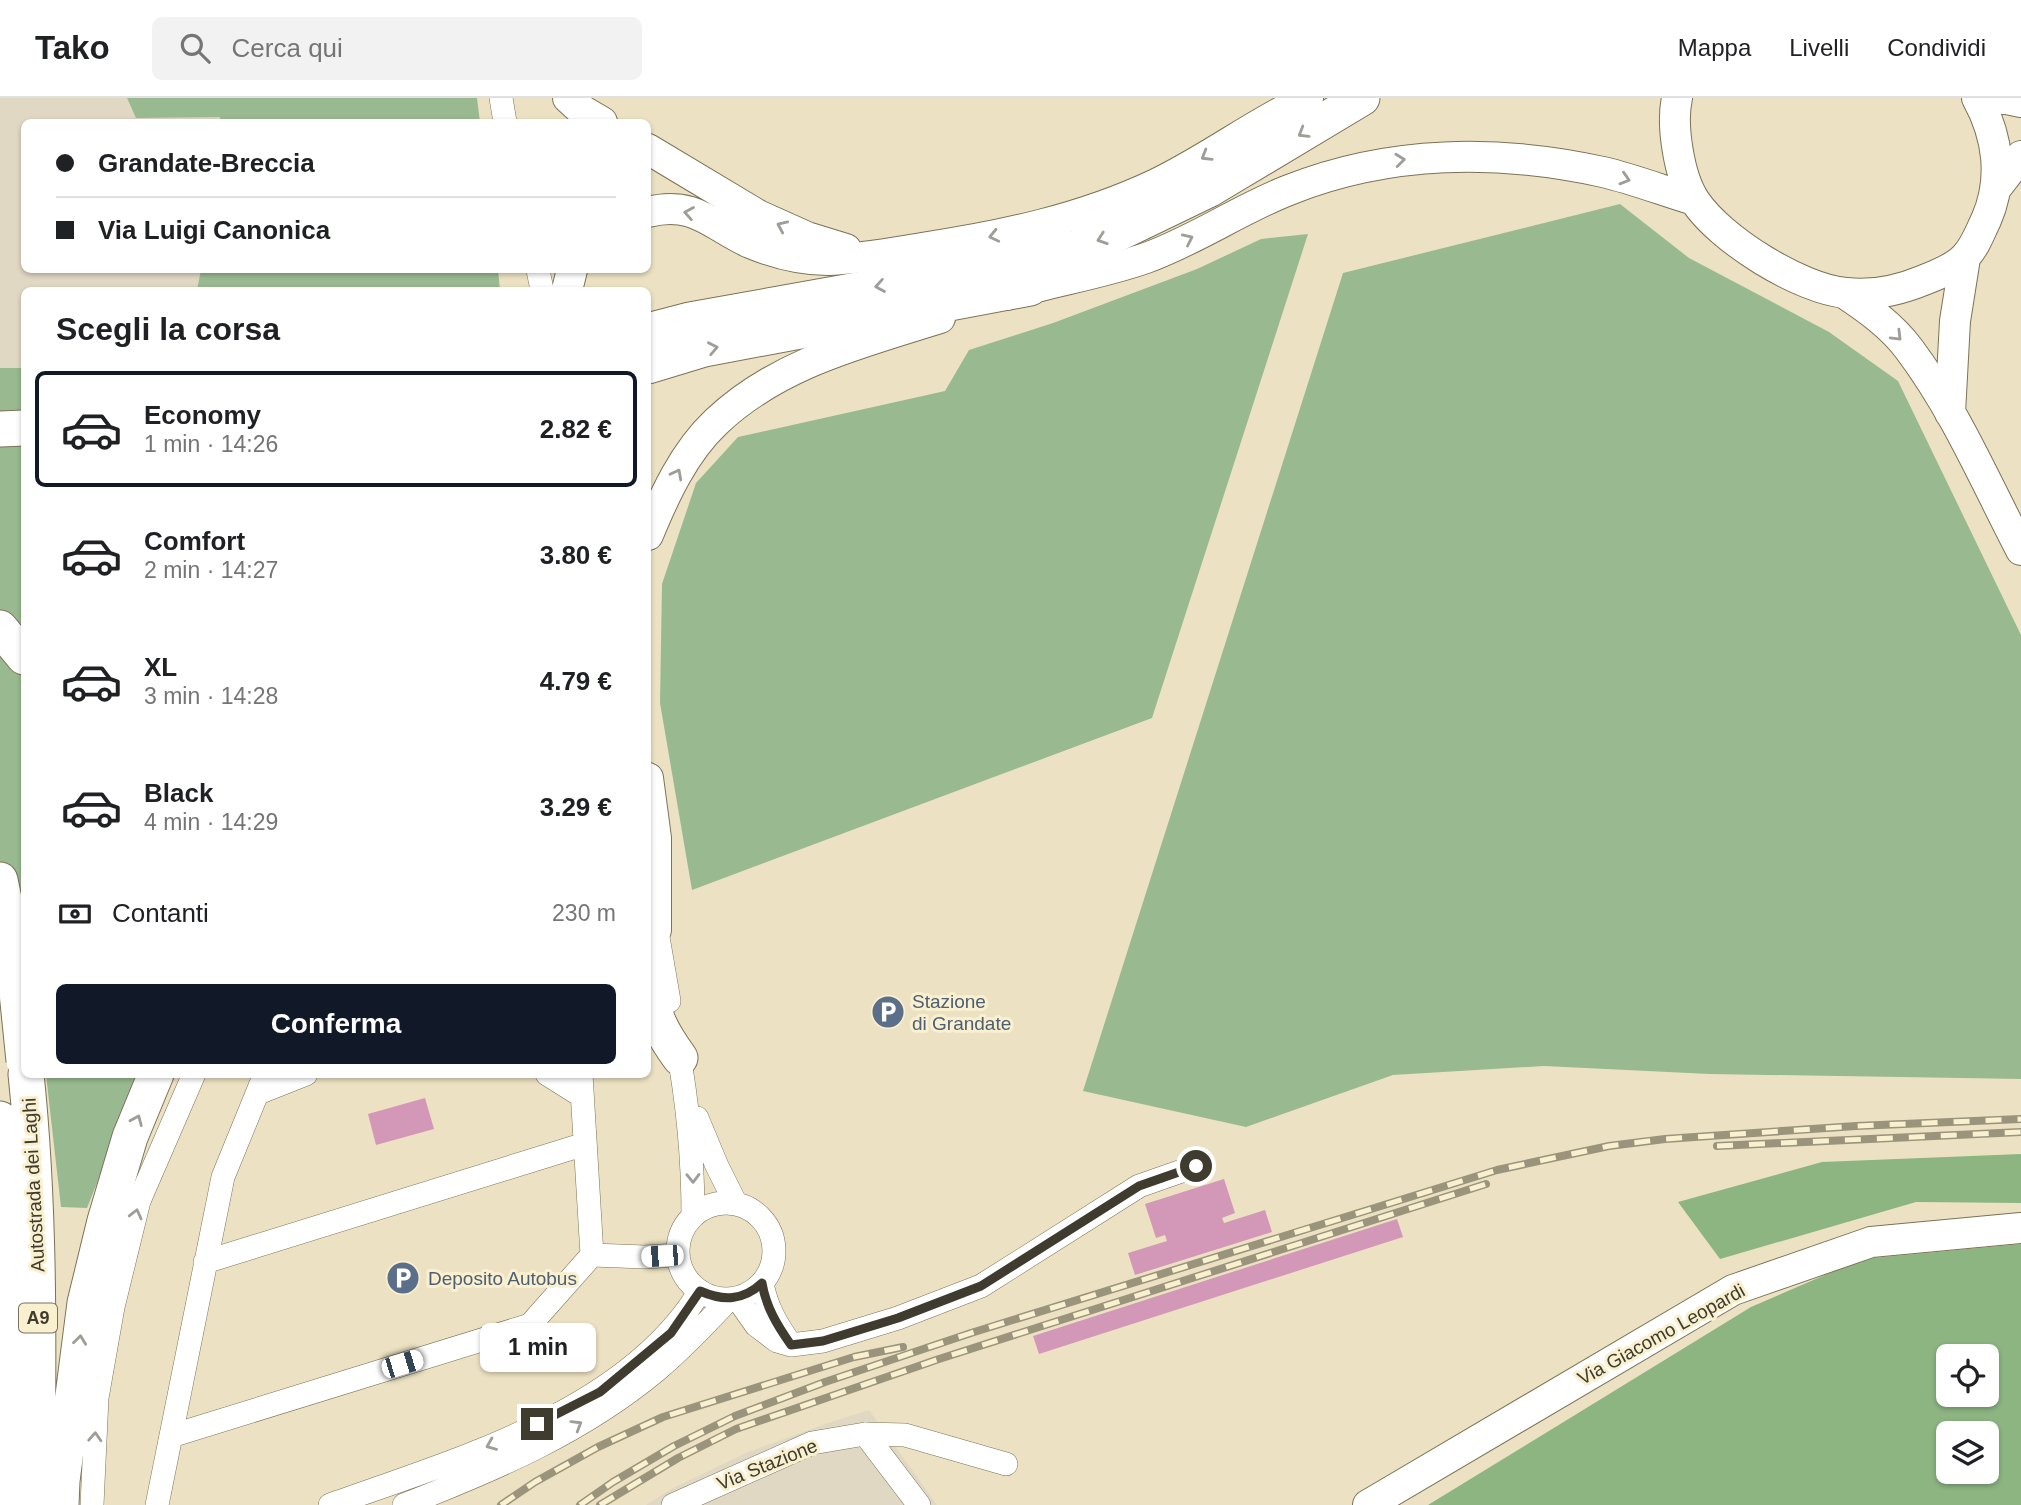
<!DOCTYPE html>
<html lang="it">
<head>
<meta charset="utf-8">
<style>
  :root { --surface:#fff; --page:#f2f2f2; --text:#202124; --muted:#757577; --line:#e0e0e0; --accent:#111827 }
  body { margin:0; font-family:Helvetica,sans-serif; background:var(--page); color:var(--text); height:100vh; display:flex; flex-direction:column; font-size:26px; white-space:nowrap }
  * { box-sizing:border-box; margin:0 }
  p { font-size:23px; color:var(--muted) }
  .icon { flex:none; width:38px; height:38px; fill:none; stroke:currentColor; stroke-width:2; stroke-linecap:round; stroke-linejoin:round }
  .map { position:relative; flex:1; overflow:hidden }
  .panel { position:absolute; left:21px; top:189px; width:630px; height:791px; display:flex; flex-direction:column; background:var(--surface); border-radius:10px; box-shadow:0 2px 5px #0004 }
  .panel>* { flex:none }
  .guide { position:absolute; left:21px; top:21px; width:630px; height:154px; border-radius:10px; box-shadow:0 2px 5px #0004; display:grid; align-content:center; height:154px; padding:0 35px; background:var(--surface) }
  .tools { position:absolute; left:1936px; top:1246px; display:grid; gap:14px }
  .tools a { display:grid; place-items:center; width:63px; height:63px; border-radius:10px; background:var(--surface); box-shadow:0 2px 5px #0004; font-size:35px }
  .end { position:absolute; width:32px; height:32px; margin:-16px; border:9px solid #3f3b2f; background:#fff; box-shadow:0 0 0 4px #fff }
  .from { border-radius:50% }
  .bubble { position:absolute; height:49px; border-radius:10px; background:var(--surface); box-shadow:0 2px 5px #0004; font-size:23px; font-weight:700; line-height:49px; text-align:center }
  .car { position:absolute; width:21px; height:42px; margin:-21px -10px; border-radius:9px; box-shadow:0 0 5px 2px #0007; background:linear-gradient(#fff 24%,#345 0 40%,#fff 0 76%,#345 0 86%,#fff 0) }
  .guide b { display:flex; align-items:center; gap:24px; height:66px; font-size:26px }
  .guide b+b { border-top:2px solid var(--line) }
  .guide i { width:18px; height:18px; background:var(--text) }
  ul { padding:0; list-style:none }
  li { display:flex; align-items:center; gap:21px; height:116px; margin:0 14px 10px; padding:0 21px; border:4px solid transparent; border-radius:10px }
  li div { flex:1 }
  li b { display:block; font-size:26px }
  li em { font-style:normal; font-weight:700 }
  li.selected { border-color:var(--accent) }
  li>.icon { width:63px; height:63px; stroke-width:1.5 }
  h2 { padding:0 35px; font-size:32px; line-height:84px }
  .pay { display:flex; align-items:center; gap:18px; height:77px; padding:0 35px; font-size:26px }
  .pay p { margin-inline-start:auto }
  .cta { display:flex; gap:14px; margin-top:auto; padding:14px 35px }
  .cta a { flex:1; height:80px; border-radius:10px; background:var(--accent); color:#fff; font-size:28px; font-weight:700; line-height:80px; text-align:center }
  header { display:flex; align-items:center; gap:42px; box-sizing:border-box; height:98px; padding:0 35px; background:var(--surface); border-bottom:2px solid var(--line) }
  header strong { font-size:33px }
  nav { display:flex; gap:38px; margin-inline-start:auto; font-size:24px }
  .search { width:490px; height:63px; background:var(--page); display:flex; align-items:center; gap:18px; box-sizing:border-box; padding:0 24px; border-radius:10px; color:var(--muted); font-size:26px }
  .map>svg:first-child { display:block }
</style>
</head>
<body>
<header>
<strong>Tako</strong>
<div class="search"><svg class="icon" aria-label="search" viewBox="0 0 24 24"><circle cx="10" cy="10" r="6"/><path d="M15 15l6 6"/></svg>Cerca qui</div>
<nav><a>Mappa</a><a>Livelli</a><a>Condividi</a></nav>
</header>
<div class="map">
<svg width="2021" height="1407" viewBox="0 0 2021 1407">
  <rect width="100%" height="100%" fill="#ece2c3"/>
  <path fill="#e0d8c3" d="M0 0H127L136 20 221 19 220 24H24V172H201L197 192H24V270H0Z
    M869 1312 937 1407H646L673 1390 748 1354 828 1325Z"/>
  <path fill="#99ba91" d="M127 0H477L480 24H220V19L136 20Z
    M1620 106 1689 160 1829 234 1898 283 2021 537V981L1709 976 1544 968 1393 977 1246 1029 1083 993 1343 175Z
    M1308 136 1152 620 692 792 660 605 662 486 696 385 738 339 945 293 969 252 1053 225 1197 171 1261 141Z
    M201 172H498L500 192H197Z
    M0 270H24V790L0 796Z
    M46 977H140L87 1110 61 1109Z"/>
  <path fill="#8cb582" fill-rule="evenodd" d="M2021 1056V1105L1916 1104 1720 1161 1678 1104 1822 1064Z
    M2021 1146V1407H1428L1751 1209 1862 1161ZM1948 1258H1986V1297H1948ZM1948 1335H1986V1374H1948Z"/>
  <path fill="#d397b8" d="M425 1000 434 1031 376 1047 368 1016Z
    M1224 1081 1235 1115 1222 1120 1224 1125 1265 1112 1272 1134 1135 1177 1128 1155 1167 1143 1165 1137 1156 1140 1145 1106Z
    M1397 1121 1403 1139 1039 1256 1033 1238Z"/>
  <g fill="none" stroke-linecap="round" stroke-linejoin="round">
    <defs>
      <path id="minor" d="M501 0 505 24
        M538 172 542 192
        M654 816 669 903
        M677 947C688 1005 693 1059 693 1118
        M547 976 582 998
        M581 976 592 1157 645 1159 678 1157
        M258 995 306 976
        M697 1020 717 1068 736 1106
        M678 1153a48 48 0 1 1 96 0a48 48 0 1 1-96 0Z
        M205 1164 585 1046
        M762 1185C766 1209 777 1227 791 1247
        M737 1200 756 1227 777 1243 791 1247 823 1243 898 1220 981 1188 1139 1088 1196 1068
        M865 1336 905 1337 1006 1366
        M171 1338 530 1227 592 1157
        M92 1407 97 1300 113 1209 139 1103 194 976
        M157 1407 223 1079 265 976
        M330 1407C455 1362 627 1314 700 1193
        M404 1407C494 1372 583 1334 657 1272 683 1250 706 1226 729 1201
        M673 1407 812 1345 865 1336 919 1407"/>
      <path id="major" d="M568 0 580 11 602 24
        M1677 0C1671 27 1679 79 1695 103 1720 141 1800 191 1846 195 1872 198 1900 192 1924 182 1937 177 1955 170 1965 159 1975 149 1980 134 1986 122 2004 81 1998 38 1977 0
        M2002 0 2021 4
        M648 51 758 117 807 139 846 151
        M1997 89 2021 58
        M648 114C695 102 712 128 750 145 774 155 801 162 827 162 859 161 891 155 922 150 1002 138 1082 121 1156 86 1208 61 1255 25 1308 0
        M567 192 572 172
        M1844 195C1868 211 1892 228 1909 251 1955 312 1986 385 2021 452
        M1007 197C1053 183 1101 176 1146 160 1196 142 1240 111 1289 92 1389 52 1499 51 1603 74 1633 81 1664 93 1694 102
        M1950 315 1955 223 1965 160
        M648 437C664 398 684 354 716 324 778 265 861 245 940 220
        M648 680 656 740V832
        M1368 1407 1733 1192 1871 1144 2021 1130"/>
      <path id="highway" d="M648 233 690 222 1020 163 1077 150 1121 134 1210 91 1362 0
        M648 268 704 251 1030 190
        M0 331 24 330
        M0 530 24 559
        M0 782 11 835
        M648 879C654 918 657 928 680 960
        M26 976C41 1120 38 1263 37 1407
        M0 1021 10 1407
        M61 1407 62 1383 85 1205 105 1123 130 1039 156 976"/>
    </defs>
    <use href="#minor" stroke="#7b7256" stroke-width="24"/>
    <use href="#major" stroke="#7b7256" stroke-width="32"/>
    <use href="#highway" stroke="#7b7256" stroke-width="37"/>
    <use href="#minor" stroke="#fff" stroke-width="23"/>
    <use href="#major" stroke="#fff" stroke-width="30"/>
    <use href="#highway" stroke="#fff" stroke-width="35"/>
    <defs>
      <path id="rail" d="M1717 1048 2021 1034
        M501 1407 535 1384 598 1349 663 1319 854 1259 903 1249
        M580 1407 613 1384 674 1348 735 1318 825 1284 971 1235 1497 1072 1609 1048 1665 1041 1856 1028 2021 1021
        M600 1407 678 1360 736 1331 939 1261 1486 1086"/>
    </defs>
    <use href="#rail" stroke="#9b947d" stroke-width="8"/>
    <use href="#rail" stroke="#f9f0d0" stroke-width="5" stroke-dasharray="16" stroke-linecap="butt"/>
    <defs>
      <path id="highway-bridge" d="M11 835 24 963"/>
    </defs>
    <use href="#highway-bridge" stroke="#7b7256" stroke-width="37" stroke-linecap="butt"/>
    <use href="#highway-bridge" stroke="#fff" stroke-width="35"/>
  </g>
  <defs><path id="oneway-chevron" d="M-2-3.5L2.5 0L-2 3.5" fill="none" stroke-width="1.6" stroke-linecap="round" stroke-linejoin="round" transform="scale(1.75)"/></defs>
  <g stroke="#9f9d97">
    <use href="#oneway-chevron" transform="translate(1303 35) rotate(149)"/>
    <use href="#oneway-chevron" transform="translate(1206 58) rotate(149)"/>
    <use href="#oneway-chevron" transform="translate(1400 62) rotate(-6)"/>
    <use href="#oneway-chevron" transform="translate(1625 81) rotate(17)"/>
    <use href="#oneway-chevron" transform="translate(689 115) rotate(-170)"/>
    <use href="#oneway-chevron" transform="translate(782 128) rotate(-156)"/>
    <use href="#oneway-chevron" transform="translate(994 138) rotate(167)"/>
    <use href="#oneway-chevron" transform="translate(1102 141) rotate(161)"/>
    <use href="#oneway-chevron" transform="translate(1188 141) rotate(-25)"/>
    <use href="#oneway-chevron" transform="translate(880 188) rotate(170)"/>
    <use href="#oneway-chevron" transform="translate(1897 238) rotate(45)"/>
    <use href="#oneway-chevron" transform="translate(713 250) rotate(-11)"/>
    <use href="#oneway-chevron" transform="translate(677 376) rotate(-62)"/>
    <use href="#oneway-chevron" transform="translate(137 1022) rotate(-67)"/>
    <use href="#oneway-chevron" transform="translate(693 1080) rotate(89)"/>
    <use href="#oneway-chevron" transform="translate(136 1116) rotate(-76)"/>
    <use href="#oneway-chevron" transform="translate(80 1242) rotate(-83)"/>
    <use href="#oneway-chevron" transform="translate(577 1327) rotate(-31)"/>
    <use href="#oneway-chevron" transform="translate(95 1339) rotate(-87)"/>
    <use href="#oneway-chevron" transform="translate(491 1347) rotate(158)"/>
  </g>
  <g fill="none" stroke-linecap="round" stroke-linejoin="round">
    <path stroke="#3f3b2f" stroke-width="9" d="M537 1326 600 1294 671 1235 700 1193C723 1203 743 1203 762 1185 766 1209 777 1227 791 1247L823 1243 898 1220 981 1188 1139 1088 1196 1068"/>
  </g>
  <defs>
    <symbol id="parking-disc" viewBox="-11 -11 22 22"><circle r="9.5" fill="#5c6f8a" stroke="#f9f0d0"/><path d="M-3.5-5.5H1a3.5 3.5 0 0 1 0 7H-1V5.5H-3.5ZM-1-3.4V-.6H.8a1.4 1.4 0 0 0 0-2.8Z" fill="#fff"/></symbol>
  </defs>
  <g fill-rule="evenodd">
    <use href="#parking-disc" x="869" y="895" width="38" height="38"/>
    <use href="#parking-disc" x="384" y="1161" width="38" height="38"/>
  </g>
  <g text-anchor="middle" stroke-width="6" stroke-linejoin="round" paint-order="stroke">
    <rect fill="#f9f0d0" stroke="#77715f" stroke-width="2" x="19" y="1205.5" width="38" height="29" rx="5"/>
    <g font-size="18" font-weight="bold" fill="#3f3b2f">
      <text x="38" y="1226">A9</text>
    </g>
    <g font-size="19" fill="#4e5e75" stroke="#f9f0d0" text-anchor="start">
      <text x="912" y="910">Stazione<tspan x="912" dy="22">di Grandate</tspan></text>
      <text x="428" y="1187">Deposito Autobus</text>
    </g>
    <g font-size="19" fill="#3f3b2f" stroke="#f9f0d0">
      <text transform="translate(33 1087) rotate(-93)" y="7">Autostrada dei Laghi</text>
      <text transform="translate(1661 1236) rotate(-29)" y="7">Via Giacomo Leopardi</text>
      <text transform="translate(767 1366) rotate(-22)" y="7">Via Stazione</text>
    </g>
  </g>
</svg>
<div class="tools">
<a><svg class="icon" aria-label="locate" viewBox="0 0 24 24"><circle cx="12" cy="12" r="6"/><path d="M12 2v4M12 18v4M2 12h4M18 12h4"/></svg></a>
<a><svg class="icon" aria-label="layers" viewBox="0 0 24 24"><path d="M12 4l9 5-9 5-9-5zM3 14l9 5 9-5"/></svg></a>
</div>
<i class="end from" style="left:1196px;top:1068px"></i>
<i class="end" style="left:537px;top:1326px"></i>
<div class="bubble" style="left:480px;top:1225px;width:116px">1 min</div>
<i class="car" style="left:662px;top:1158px;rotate:267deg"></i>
<i class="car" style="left:402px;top:1266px;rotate:73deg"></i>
<div class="guide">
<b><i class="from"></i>Grandate-Breccia</b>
<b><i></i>Via Luigi Canonica</b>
</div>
<section class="panel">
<h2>Scegli la corsa</h2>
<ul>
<li class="selected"><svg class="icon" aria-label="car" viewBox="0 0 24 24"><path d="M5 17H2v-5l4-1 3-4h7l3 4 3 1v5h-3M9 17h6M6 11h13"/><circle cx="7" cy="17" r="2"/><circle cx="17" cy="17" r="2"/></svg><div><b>Economy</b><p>1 min · 14:26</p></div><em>2.82 €</em></li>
<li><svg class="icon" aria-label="car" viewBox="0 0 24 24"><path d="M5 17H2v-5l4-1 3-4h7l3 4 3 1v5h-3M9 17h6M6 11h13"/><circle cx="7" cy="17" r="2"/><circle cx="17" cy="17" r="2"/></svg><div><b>Comfort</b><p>2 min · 14:27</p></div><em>3.80 €</em></li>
<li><svg class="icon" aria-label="car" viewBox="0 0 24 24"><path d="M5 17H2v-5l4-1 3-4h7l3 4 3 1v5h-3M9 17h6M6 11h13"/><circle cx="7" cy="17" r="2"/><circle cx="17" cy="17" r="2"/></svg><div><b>XL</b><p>3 min · 14:28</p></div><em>4.79 €</em></li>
<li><svg class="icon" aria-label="car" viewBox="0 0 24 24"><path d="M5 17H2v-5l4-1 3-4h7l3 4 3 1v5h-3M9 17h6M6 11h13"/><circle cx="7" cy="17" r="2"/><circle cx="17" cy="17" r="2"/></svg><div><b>Black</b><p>4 min · 14:29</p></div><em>3.29 €</em></li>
</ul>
<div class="pay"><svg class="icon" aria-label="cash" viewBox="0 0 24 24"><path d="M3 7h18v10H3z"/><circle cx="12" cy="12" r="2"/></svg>Contanti<p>230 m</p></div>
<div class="cta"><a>Conferma</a></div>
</section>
</div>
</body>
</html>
